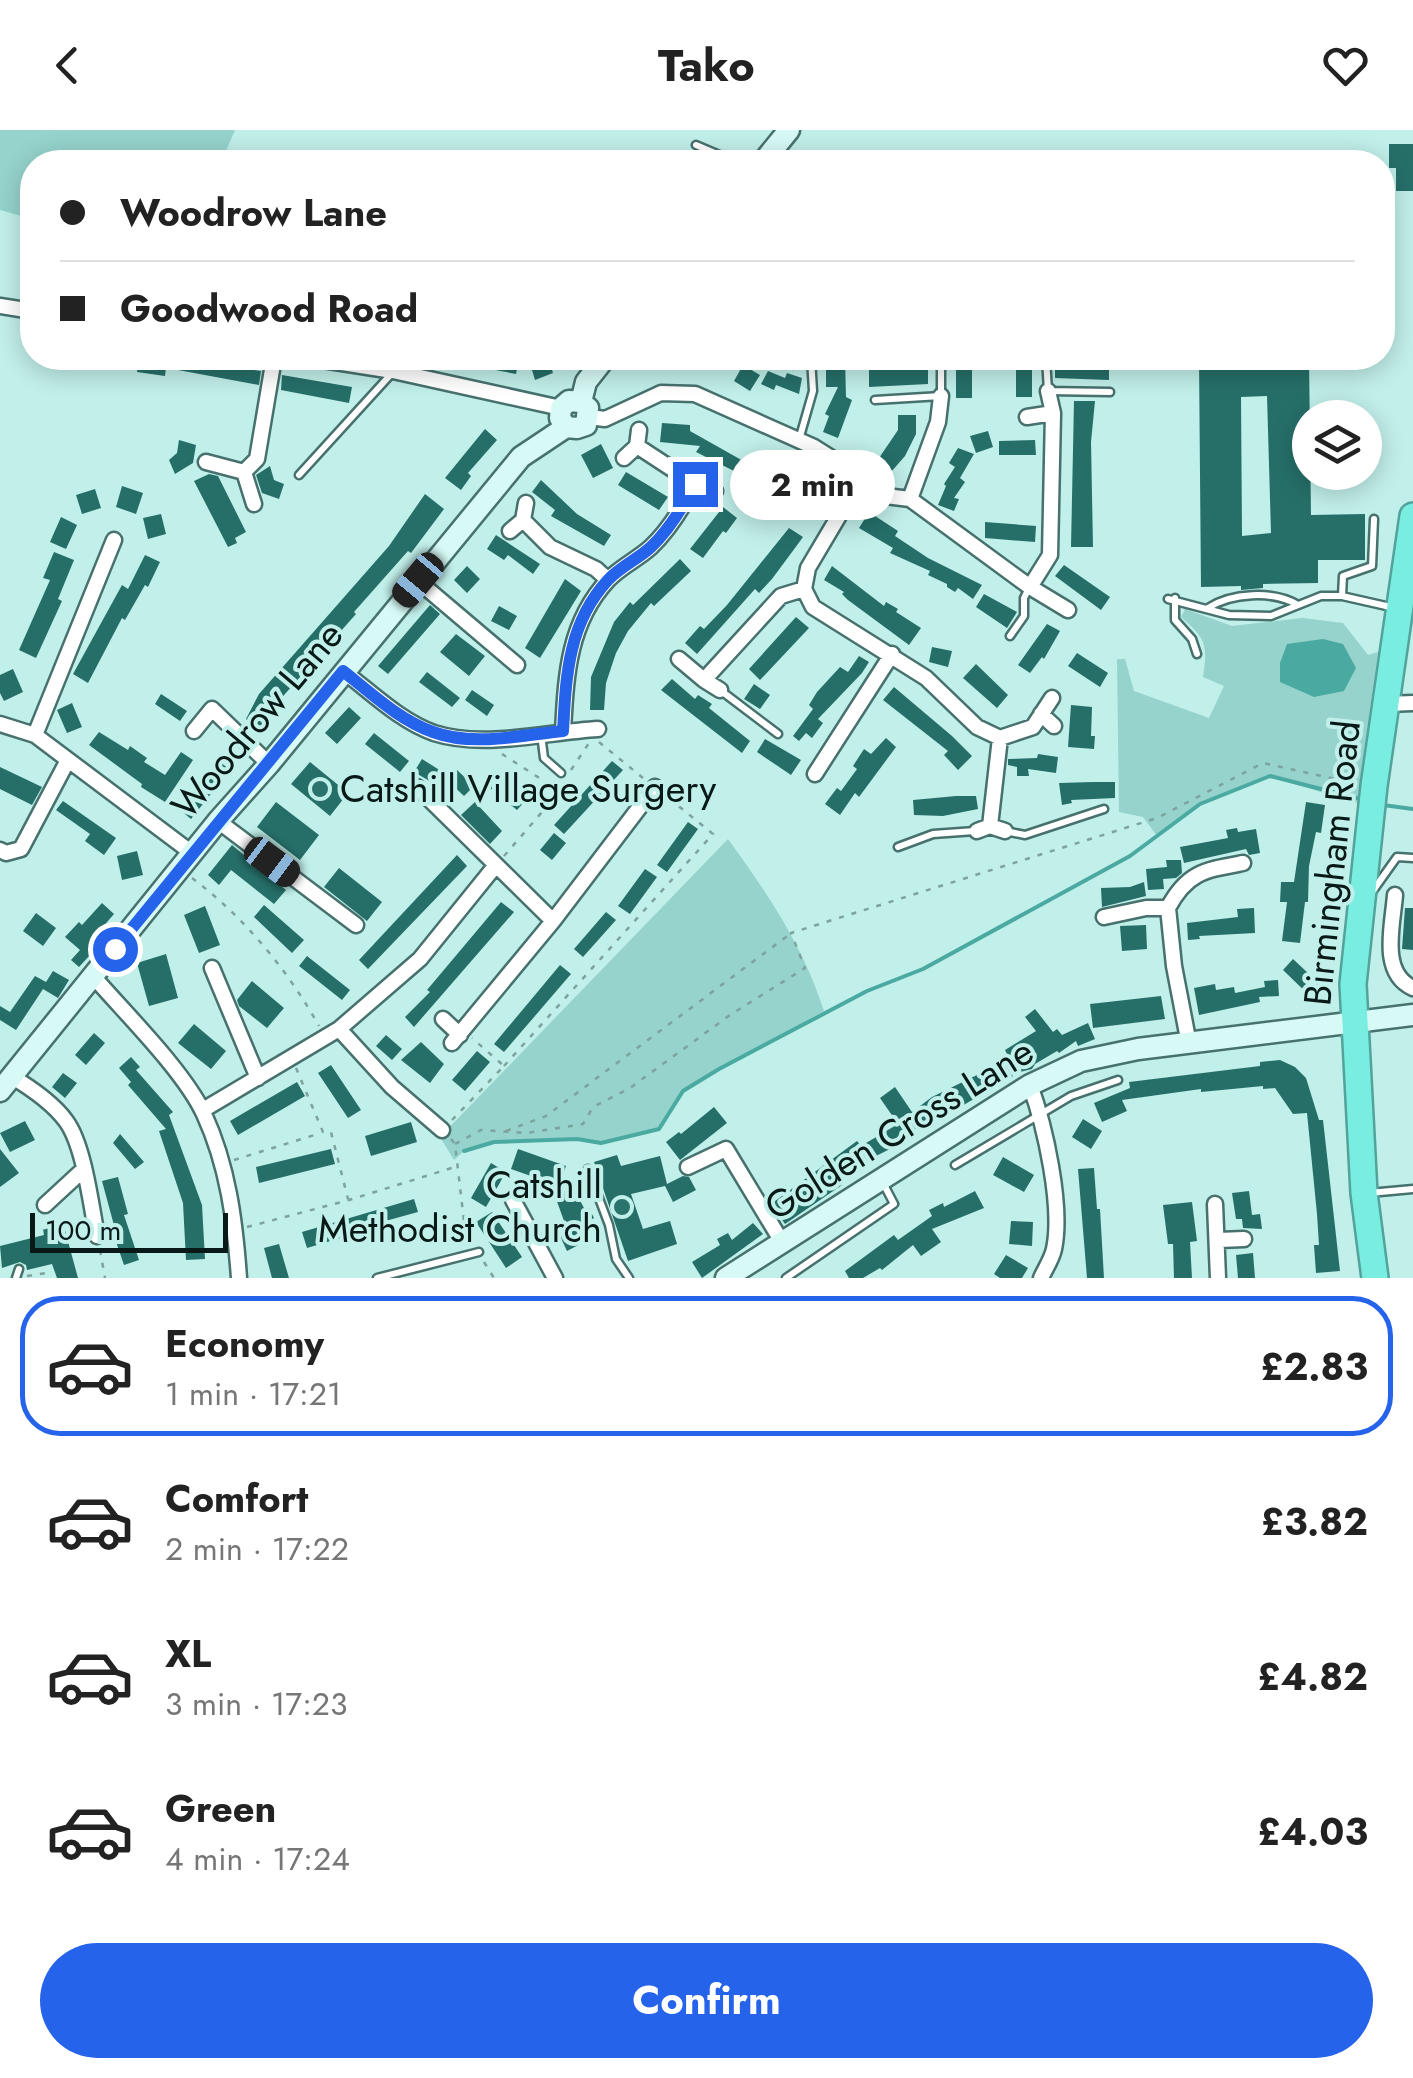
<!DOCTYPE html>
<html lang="en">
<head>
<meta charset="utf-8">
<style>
  :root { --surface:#fff; --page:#f2f2f2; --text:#222; --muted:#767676; --line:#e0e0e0; --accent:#2563eb }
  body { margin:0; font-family:Jost,sans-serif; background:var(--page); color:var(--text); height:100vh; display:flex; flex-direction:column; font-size:38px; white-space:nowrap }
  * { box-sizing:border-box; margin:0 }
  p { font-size:32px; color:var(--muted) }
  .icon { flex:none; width:55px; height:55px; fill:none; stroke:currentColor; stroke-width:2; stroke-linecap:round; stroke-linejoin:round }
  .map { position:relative; height:1148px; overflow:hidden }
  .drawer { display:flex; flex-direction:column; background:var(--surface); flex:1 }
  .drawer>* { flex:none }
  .hud { position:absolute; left:20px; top:20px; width:1375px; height:220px; border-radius:40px; box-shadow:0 5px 25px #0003; display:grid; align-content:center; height:220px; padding:0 40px; background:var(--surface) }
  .controls { position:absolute; left:1292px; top:270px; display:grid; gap:20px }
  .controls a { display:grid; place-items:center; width:90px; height:90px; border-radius:50%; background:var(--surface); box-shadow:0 5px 25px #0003; font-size:50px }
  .scale { position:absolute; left:30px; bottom:25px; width:198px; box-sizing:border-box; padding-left:10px; border:5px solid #081918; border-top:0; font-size:28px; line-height:35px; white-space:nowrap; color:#081918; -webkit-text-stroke:8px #c1efe9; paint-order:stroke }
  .end { position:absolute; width:45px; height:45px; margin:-22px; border:12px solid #2563eb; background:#fff; box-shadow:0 0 0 5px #fff }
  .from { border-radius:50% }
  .bubble { position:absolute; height:70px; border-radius:35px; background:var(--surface); box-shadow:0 5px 25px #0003; font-size:32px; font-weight:700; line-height:70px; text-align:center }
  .car { position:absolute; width:30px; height:60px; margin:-30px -15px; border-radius:12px; box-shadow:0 0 8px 2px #0007; background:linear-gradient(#222 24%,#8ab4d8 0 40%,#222 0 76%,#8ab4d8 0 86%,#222 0) }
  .hud b { display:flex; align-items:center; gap:35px; height:95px; font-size:38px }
  .hud b+b { border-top:2px solid var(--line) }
  .hud i { width:25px; height:25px; background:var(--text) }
  ul { padding:18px 0 0; list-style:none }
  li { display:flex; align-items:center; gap:30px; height:140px; margin:0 20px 15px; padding:0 20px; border:5px solid transparent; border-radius:40px }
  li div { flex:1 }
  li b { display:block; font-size:38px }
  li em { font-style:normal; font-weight:700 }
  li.on { border-color:var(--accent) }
  li>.icon { width:90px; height:90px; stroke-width:1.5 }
  .cta { display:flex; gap:20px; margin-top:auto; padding:20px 40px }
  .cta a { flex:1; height:115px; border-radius:60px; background:var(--accent); color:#fff; font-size:40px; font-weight:700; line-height:115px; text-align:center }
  header { display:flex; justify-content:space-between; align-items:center; height:130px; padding:0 40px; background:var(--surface); font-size:45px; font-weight:700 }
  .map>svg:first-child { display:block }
</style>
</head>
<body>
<header><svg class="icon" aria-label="back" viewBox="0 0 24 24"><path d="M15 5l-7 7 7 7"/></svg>Tako<svg class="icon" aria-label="heart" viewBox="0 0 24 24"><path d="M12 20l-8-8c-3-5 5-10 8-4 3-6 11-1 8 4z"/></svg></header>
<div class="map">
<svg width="1413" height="1148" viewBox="0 0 1413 1148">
  <rect width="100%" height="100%" fill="#c1efe9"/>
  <path fill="#95d3cc" d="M0 0H235L221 32H32V89L0 80Z
    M1185 479 1232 496 1302 488 1343 493 1368 525 1378 522 1357 673 1271 647 1200 674 1157 706 1143 687 1119 682 1117 529H1125L1134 561 1209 588 1224 556 1203 547C1208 514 1206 509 1181 487Z
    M728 709C768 764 803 816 824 881L683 961 659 999 601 1013 577 1009 494 1012 464 1021 454 1030 440 1007Z"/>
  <path fill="#4aaaa1" d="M1323 509 1343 514 1356 538 1344 561 1314 567 1280 552V533L1287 514Z"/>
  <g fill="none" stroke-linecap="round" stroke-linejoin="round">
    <path stroke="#4aaaa1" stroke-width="4" d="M1383 675 1413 679
      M464 1021 494 1012 577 1009 601 1013 659 999 683 961 719 939 867 861 923 839 1130 726 1200 674 1270 646 1364 670"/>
  </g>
  <path fill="#266f69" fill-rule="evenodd" d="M1389 14H1413V61H1396V38H1389Z
    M139 228 167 229 165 246 137 242Z
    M180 228 261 241 259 255 178 240Z
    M459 228H513L519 229 516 244 459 233Z
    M536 228H548L553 243 535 250 529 230Z
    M826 228H845L846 267 852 270 838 308 823 302 829 286 825 284 838 257H826Z
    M1094 228H1109V250L1055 248V229Z
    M1309 228 1311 385 1365 384V430H1318V453L1263 454V458L1241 460V456L1201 457 1199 229ZM1267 266 1271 403 1242 406 1241 267Z
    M912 232H928V254L869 257V234L912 236Z
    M1016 233H1032V267H1016Z
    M956 234H972V268H956Z
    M743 235 760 245 750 261 734 251Z
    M768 241 785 248 787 243 802 248 799 264 776 255 774 260 761 254Z
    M282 245 352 257 349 273 281 260Z
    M1074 271H1095L1091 312 1093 417H1071Z
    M898 285H916V304L905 326 891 342 877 331 898 300Z
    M662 293 690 295V301L777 350 770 364 750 354 752 350 696 322 700 316 660 312Z
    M485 299 497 310 468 343 471 346 461 360 445 348Z
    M988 301 993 317 976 323 970 306Z
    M179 310 196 315 193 333 175 344 169 330 177 323Z
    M1035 310 1036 325H999V311Z
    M601 314 613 338 593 348 581 325Z
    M958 318 974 324 960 348 965 352 954 368 959 369 954 381 938 375 946 356 944 354 955 337 949 333Z
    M270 336 274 350 284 354 279 369 262 363 256 345Z
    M626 342 668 367 659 380 618 355Z
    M209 344 218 346 246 402 235 408 237 413 228 417 194 351Z
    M805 346 822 355 813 370 797 361Z
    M541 350 577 384 611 405 604 416 551 386 555 380 532 362Z
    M122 356 143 363 136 384 116 377Z
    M95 359 101 378 82 384 76 365Z
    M425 364 444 379 411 423 408 421 354 482 356 484 269 582 261 598 251 593 246 589 259 564 389 416Z
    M723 377 737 388 726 403 723 401 703 428 690 419Z
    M869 382 898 401 895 406 928 428 982 455 973 469 958 458 955 462 947 457V454L928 445 930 441 890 423 893 418 859 398Z
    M161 384 166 404 148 409 143 388Z
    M61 387 77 395 66 419 50 412Z
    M985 392 1036 396 1035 412 985 408Z
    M789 398 803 407 795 418 772 449 759 463 755 459 697 524 685 513 700 496 704 499 727 475Z
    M496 405 540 434 533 444 508 425 504 430 487 419Z
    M54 422 74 430 58 469 62 471 36 528 19 520 50 450 43 448Z
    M145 425 160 432 148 457 145 455 125 490 122 488 88 553 73 544 122 455 128 459Z
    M680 429 691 441 654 476 651 473 628 501 616 523 606 553 604 580H590L591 547 614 492 630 472 633 475Z
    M1064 435 1110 467 1101 480 1055 446Z
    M467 436 480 449 467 463 454 450Z
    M832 436 884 476 886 472 898 479 896 482 921 498 909 515 848 470 842 464 844 462 824 450Z
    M565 449 581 461 540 528 525 518Z
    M984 464 1017 482 1007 498 976 477Z
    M430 475 440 484 388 544 378 536Z
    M499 476 517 486 509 500 491 491Z
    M796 487 809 498 760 550 749 539Z
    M1047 494 1060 501 1044 529 1042 527 1030 543 1018 535Z
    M456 504 485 526 469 546 440 522Z
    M932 517 952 521 948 537 929 532Z
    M1077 523 1108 543 1100 557 1068 536Z
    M859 526 869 532 862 543 818 589 823 593 812 608 806 603 799 611 793 606 813 579 809 575 817 562 840 537 848 542Z
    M976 534 1008 565 997 578 963 548Z
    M13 539 23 562 4 571 0 563V545Z
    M427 542 460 568 452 577 419 552Z
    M672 549 695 569 698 565 712 574 709 578 750 611 742 623 661 560Z
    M754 554 770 565 760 579 744 569Z
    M894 557 952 606 972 626 958 640 944 625 948 621 883 570Z
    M472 560 494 575 487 586 465 570Z
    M161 564 187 581 180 591 155 574Z
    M72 573 82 597 67 603 57 580Z
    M1071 575 1092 577 1091 606H1095L1094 619 1068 617Z
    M349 577 361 588 337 614 325 603Z
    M99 602 128 620 130 616 147 628 144 632 165 645 181 622 193 630 165 672 141 657 142 654 89 615Z
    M374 603 409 631 400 642 365 614Z
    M886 608 896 617 859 667 855 663 840 685 825 674 837 658 841 661 857 639 853 636 864 619 871 624Z
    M765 609 801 630 791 645 757 622Z
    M1038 624 1058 627 1056 643 1028 639 1029 646H1017V637L1008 635V629L1037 628Z
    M422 629 441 641 433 653 414 642Z
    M219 631 230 640 191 689 180 680Z
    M612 631 623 640 564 704 554 695Z
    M310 632 348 663 330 686 291 654Z
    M0 637 42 657 32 675 0 659Z
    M457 640 474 656 464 666 447 650Z
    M495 642 527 669 517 680 485 654Z
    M1093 652H1115V668L1071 670 1072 673 1062 675 1059 653Z
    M956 666H976L978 679 943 686 914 685 913 670Z
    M63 671 116 708 104 725 85 711 90 704 56 680Z
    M276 672 319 705 300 730 257 697Z
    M475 672 502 701 490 714 461 685Z
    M1306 672 1325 675 1321 703 1316 702 1309 736 1308 772H1305L1300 813 1282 811 1287 772H1280L1281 752H1294Z
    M688 692 698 699 667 742 657 735Z
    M1237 698 1238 702 1256 699 1260 723 1249 725 1246 719 1184 733 1180 717 1228 708 1226 700Z
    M554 703 566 713 552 730 540 720Z
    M232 715 286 760 274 774 231 740 219 755 208 745Z
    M137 721 143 745 122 750 117 726Z
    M457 725 467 736 368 839 359 830Z
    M1166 730H1181L1182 743 1176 748 1163 749 1164 759 1148 760 1146 739 1167 737Z
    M339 738 382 772 367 791 324 757Z
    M645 739 657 747 630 784 618 776Z
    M1144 752 1146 766 1102 777 1101 758 1130 757Z
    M501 772 514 782 414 897 405 887 430 862 427 860Z
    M102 773 114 784 95 806 102 812 79 837 71 830 80 820 65 807 79 792 82 795Z
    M264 775 304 810 292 823 254 787Z
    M205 776 220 815 199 823 184 785Z
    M1254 778 1255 803 1199 806 1200 809 1188 810 1187 793 1238 787 1237 779Z
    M1405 778H1413V820L1402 819Z
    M606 782 616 790 583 827 574 819Z
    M36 783 56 798 43 816 23 801Z
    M1146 795 1147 819 1122 821 1120 796Z
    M166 824 178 868 149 876 137 833Z
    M307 826 350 860 342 870 299 836Z
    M1293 829 1325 859 1314 870 1283 840Z
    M560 835 571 844 504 922 494 914Z
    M53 841 69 850 58 868 43 859 16 900 0 890V876L10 882 35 846 46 852Z
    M1278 850 1279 866 1259 867 1260 872 1199 885 1194 858 1215 854 1216 860 1234 857 1235 863 1265 857 1264 851Z
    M252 851 284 878 267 898 239 876 237 870Z
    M1161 866 1165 889 1093 898 1090 874Z
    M1035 879 1053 902 1057 899 1062 905 1088 893 1095 909 1078 916 1076 911 1059 923 1057 921 1035 934 1032 939 1020 942 955 980 942 987 941 984 887 1015 890 1019 876 1026 840 1051 842 1055 785 1094 771 1074 857 1011 861 1016 898 994 880 968 895 957 912 982 932 967 977 945 1007 924 1005 920 1036 901 1025 887Z
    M194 894 226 921 211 939 178 913Z
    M94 903 105 913 86 935 75 925Z
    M386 905 402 919 392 930 376 916Z
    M421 912 444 934 430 953 401 930Z
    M477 921 490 932 465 961 452 950Z
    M131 927 140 937 136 940 173 982 169 985 202 1075 205 1129 186 1130 183 1073 159 1001 166 999 128 955 131 952 119 938Z
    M1280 930 1295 937 1306 948 1319 990H1323L1340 1141 1316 1143 1314 1115H1319L1317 1084 1307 983 1293 984 1275 958 1263 959V956L1201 962V959L1122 970 1127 981 1102 992 1094 973 1130 958 1129 952 1260 936V932Z
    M331 935 361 980 348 988 318 943Z
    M63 943 77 953 65 968 52 957Z
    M297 952 305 966 238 1005 230 991Z
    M714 977 727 993 680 1030 666 1012 679 1002 681 1004Z
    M1083 989 1102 1001 1091 1019 1072 1007Z
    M25 991 35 1010 10 1022 0 1003Z
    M411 992 417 1012 371 1026 365 1006Z
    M120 1004 144 1032 135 1039 113 1013Z
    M0 1019 19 1043 0 1057Z
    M331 1019 335 1034 259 1053 256 1037Z
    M518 1019 566 1036 559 1056 511 1039Z
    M617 1025 621 1036 660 1026 667 1054 683 1046 689 1047 696 1060 673 1072 665 1056 631 1064 643 1099 670 1091 677 1114 628 1131 594 1032Z
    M1003 1027 1034 1045 1024 1062 993 1045Z
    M491 1033 506 1042 486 1077 471 1068Z
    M1094 1038 1097 1079H1100L1104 1148H1087L1078 1039Z
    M118 1047 128 1084 124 1085 139 1130 124 1135 112 1100 115 1099 102 1051Z
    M573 1057 585 1080 589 1078 594 1088 580 1095 588 1110 567 1121 560 1106 564 1104 559 1093 564 1091 555 1066Z
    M975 1061 984 1078 932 1099 941 1112 921 1126 913 1115 882 1140 880 1138 863 1148H849L845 1141 894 1105 898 1110 932 1086 929 1080 943 1073 944 1077Z
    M1249 1061 1252 1085 1260 1084 1262 1099 1243 1098 1242 1089H1236L1232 1063Z
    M414 1069 418 1082 360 1098 361 1102 307 1118 302 1102Z
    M1192 1072 1197 1111 1190 1112 1192 1148H1174L1173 1114H1168L1163 1075Z
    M492 1082 522 1127 506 1138 476 1092Z
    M1011 1091 1033 1092 1032 1116 1009 1114Z
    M63 1093 78 1148H57L52 1134 27 1140 26 1135 20 1132 2 1138 0 1116 44 1105 43 1099Z
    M753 1093 763 1104 702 1148 692 1132 720 1115 717 1109 728 1103 732 1110Z
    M279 1114 289 1148H272L264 1118Z
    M1253 1123 1255 1148H1238L1236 1125Z
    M1006 1125 1028 1138 1022 1148H1000L994 1144Z"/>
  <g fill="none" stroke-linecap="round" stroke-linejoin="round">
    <defs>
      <path id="lane" d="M696 15 736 32
        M1046 228 1048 261 1110 262
        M875 270 941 266V228
        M799 310 813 261 811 228
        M299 345 393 242
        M1342 466 1343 446 1372 436 1374 389
        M1175 468V490L1192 509 1197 524
        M1168 469 1229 485 1271 486 1321 466H1342L1395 478
        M1208 478C1231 463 1273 460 1298 475
        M1010 506 1024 486V468L1029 458
        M720 560 778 604
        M541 604 544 628 561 643
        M1005 701 1025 705 1104 679
        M898 717 933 704 975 701
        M1372 762 1397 727 1413 728
        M955 1035 1071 966 1118 950
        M588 1039 609 1095 616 1129 629 1148
        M1369 1063 1413 1059
        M16 1148 19 1139
        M377 1148 479 1122
        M786 1148 894 1074 883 1053"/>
      <path id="street" d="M0 176 32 181
        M310 228 393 241 561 278
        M589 287 605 289 661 263 695 264 814 317 833 329 845 344 853 362 808 438 804 459 813 477 926 548 977 597 1000 608 1033 597 1052 568
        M1027 287 1053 283
        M637 316 695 354 715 361
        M624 328 637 316 639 300
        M206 332 244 342 254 374
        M244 342 257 329 274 228
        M853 362 910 369 1030 457 1068 480
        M910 369 938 292 941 266
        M523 390 550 417 596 439 608 450
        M510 401 523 390 526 373
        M418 451 517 535
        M1030 457 1050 425 1053 283 1048 261
        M679 529 704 550 781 466 804 459
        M343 541C371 562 400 591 434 603 484 619 546 602 598 599
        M704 550 720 560
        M1386 574 1413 573
        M1041 584 1054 596
        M0 594 35 605 192 723
        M194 601 212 579 269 634
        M563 601C566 546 568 493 608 450 620 437 638 429 651 417 670 399 683 377 695 354
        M35 605 114 410
        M815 644 892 524
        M417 657 553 791
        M218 691 356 795
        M990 696 1005 701
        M977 701 990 696 1000 608
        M0 720 6 723 21 719 68 630
        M1395 765C1393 794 1379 843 1413 858
        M1168 778 1174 836 1189 914
        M1104 787 1146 778H1168C1187 742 1205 740 1243 733
        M212 838 258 948
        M93 846C125 883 184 941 204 984 228 1036 235 1091 239 1148
        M443 889 460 905
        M339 899 392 957 442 1000
        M452 913 553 791 655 657
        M11 946C31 958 53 973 66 991 84 1015 91 1075 97 1106
        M1030 955C1045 996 1063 1076 1054 1119 1052 1129 1045 1139 1041 1148
        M203 980 339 899 420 829 496 735
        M688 1037 726 1019 782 1112
        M513 1070 555 1148
        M1215 1074 1218 1148
        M45 1075 84 1039
        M1219 1110 1244 1109"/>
      <path id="secondary" d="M763 32 789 0
        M566 297 560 288 561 278 569 271 581 272
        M0 961 218 691 269 634 521 327 566 297 577 298 586 295 588 278 581 272 586 252 605 228
        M726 1148 1030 955 1081 931 1138 919 1413 885"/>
      <path id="highway" d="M1375 1148 1364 1063 1353 854 1374 656 1413 386"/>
    </defs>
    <use href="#lane" stroke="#47716d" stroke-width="11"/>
    <use href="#street" stroke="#47716d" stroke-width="19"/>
    <use href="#secondary" stroke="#47716d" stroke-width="25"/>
    <use href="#highway" stroke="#52a39b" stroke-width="30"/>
    <path stroke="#7ea29e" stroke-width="2.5" stroke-dasharray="5 8" stroke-linecap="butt" d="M599 612 643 648
      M502 624 558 660
      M571 640 589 613
      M504 726 549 674 562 655
      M192 748C244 787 287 839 319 896
      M504 936 713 704 665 665
      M296 938 323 1002H331L348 1069
      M452 990 504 936 472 908
      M506 1001 546 986 790 804
      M451 1009 455 1014 465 1100 473 1112
      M455 1014 481 1000 527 1003 583 994 593 977 630 958 730 885 805 838 791 803 1157 688 1263 633 1353 653
      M234 1030 321 1003
      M247 1097 349 1070 455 1037
      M100 1120 105 1148
      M484 1132 494 1148
      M27 1146 47 1143 49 1148"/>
    <use href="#lane" stroke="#fff" stroke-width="6"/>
    <use href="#street" stroke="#fff" stroke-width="14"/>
    <use href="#secondary" stroke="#d7faf6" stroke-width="20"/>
    <use href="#highway" stroke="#7aede1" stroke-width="25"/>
  </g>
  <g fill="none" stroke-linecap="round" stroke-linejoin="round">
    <path stroke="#2563eb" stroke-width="12" d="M115 819 343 541C371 563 399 590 433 602 473 617 522 605 563 601 566 546 568 493 608 450 620 437 638 429 651 417 670 399 683 377 695 354"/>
  </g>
  <g fill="#2b736d" stroke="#c1efe9" stroke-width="4">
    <circle cx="320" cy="659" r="10"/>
    <circle cx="622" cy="1077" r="10"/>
  </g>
  <g text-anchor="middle" stroke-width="8" stroke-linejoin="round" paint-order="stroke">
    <g font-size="38" fill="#081918" stroke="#c1efe9">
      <text transform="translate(257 590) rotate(-50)" y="13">Woodrow Lane</text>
      <text transform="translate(1332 733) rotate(-84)" y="13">Birmingham Road</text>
      <text transform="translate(899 999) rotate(-32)" y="13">Golden Cross Lane</text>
    </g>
    <g font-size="38" fill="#081918" stroke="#c1efe9" text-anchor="start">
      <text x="340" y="672">Catshill Village Surgery</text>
      <text x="602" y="1068" text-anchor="end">Catshill<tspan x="602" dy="44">Methodist Church</tspan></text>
    </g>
  </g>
</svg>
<div class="controls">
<a><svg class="icon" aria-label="layers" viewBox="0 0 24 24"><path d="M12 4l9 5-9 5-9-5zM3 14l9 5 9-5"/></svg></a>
</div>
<div class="scale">100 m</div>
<i class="end from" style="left:115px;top:819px"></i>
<i class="end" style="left:695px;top:354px"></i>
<div class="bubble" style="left:730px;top:320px;width:165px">2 min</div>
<i class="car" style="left:418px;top:450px;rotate:220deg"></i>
<i class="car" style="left:272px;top:732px;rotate:127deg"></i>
<div class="hud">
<b><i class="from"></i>Woodrow Lane</b>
<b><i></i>Goodwood Road</b>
</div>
</div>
<section class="drawer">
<ul>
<li class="on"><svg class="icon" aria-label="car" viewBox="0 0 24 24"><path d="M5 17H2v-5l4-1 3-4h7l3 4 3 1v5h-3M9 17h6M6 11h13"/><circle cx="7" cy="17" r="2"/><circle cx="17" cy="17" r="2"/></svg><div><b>Economy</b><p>1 min · 17:21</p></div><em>£2.83</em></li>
<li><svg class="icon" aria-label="car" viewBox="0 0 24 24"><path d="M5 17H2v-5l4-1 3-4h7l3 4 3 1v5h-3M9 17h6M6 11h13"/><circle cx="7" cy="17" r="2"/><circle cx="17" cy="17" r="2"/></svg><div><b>Comfort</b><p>2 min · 17:22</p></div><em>£3.82</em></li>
<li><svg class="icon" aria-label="car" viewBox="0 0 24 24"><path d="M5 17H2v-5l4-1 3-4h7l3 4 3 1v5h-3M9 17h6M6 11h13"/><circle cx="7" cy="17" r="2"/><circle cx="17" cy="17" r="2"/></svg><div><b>XL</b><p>3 min · 17:23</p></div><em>£4.82</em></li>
<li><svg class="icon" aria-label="car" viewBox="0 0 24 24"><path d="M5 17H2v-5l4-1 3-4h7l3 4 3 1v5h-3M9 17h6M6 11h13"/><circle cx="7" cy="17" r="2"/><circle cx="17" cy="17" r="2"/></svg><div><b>Green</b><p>4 min · 17:24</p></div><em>£4.03</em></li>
</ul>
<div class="cta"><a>Confirm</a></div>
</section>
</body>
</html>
